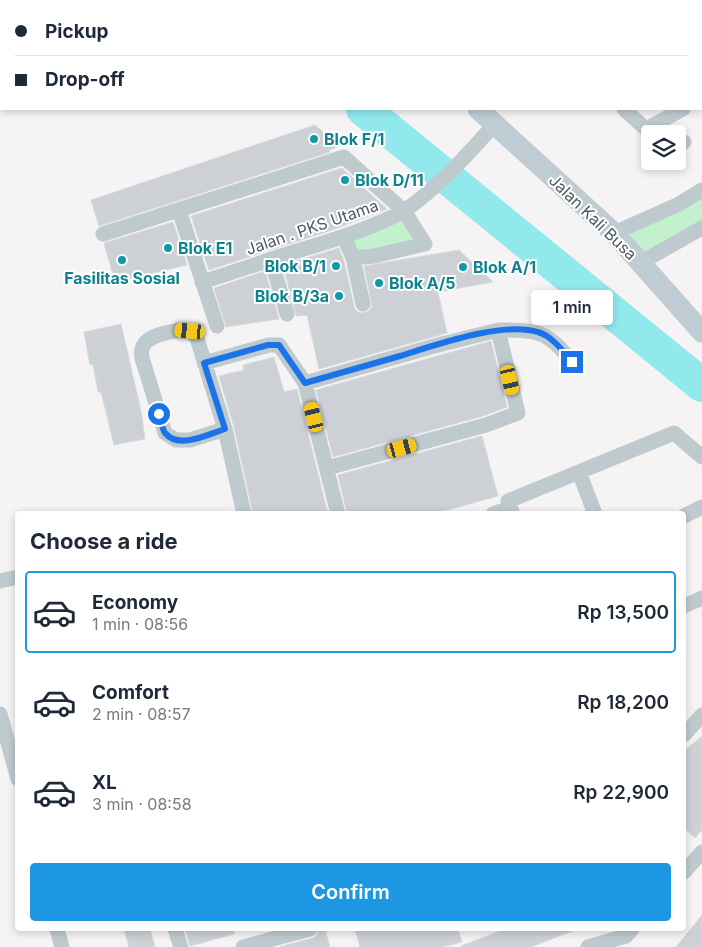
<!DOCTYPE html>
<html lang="en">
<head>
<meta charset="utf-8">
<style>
  :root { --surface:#fff; --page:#f6f6f7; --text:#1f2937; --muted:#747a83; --line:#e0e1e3; --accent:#1e97e3 }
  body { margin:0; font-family:Inter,sans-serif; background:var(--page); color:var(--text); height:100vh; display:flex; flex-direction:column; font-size:19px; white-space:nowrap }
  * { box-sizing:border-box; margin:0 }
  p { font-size:16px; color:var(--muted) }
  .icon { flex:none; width:28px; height:28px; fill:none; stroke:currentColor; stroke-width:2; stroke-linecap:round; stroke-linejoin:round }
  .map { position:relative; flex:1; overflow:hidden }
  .sheet { position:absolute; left:15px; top:511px; width:671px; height:420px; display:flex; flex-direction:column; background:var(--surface); border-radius:5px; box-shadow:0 2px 8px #0003 }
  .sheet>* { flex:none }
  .top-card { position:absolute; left:0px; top:0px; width:702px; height:110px; box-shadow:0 2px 8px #0003; display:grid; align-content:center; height:110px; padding:0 15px; background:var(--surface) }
  .fabs { position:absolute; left:641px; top:125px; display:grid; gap:10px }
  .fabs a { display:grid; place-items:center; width:45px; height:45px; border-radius:5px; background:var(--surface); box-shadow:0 2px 8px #0003; font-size:25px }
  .end { position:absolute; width:22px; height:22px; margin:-11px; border:6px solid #1a73e8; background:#fff; box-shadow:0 0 0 2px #fff }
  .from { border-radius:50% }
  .bubble { position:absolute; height:35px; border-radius:5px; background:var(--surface); box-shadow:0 2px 8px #0003; font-size:16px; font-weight:600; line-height:35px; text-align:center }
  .car { position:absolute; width:15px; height:30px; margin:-15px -8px; border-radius:6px; box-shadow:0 0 4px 1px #0007; background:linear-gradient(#f5c518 24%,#345 0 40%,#f5c518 0 76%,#345 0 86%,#f5c518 0) }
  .top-card b { display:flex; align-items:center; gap:18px; height:48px; font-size:19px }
  .top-card b+b { border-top:1px solid var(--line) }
  .top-card i { width:12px; height:12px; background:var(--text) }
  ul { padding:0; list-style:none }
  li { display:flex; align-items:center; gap:15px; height:82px; margin:0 10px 8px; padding:0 5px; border:2px solid transparent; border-radius:5px }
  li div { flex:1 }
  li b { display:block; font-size:19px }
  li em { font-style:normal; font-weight:600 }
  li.on { border-color:var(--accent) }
  li>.icon { width:45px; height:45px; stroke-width:1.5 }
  h2 { padding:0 15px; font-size:22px; line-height:60px }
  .button { display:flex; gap:10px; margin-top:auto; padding:10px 15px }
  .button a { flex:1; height:58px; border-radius:5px; background:var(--accent); color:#fff; font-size:20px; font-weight:600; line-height:58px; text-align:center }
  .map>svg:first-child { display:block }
</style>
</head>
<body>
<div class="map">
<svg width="702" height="947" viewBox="0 0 702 947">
  <rect width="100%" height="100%" fill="#f5f3f3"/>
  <path fill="#c3f0cd" d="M702 190V228L640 263 614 233Z
    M404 211 425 244 353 258 344 237Z"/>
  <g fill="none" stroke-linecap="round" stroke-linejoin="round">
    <path stroke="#91e9ec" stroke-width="34" d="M246 0 247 1
      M363 109 702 385"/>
  </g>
  <path fill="#cdd1d5" stroke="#d7dade" d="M315 125 340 146 329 150 330 152 99 226 91 200Z
    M342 168 387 209 335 229 209 270 191 216Z
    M173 222 187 265 115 282 104 243Z
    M339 248 344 261 354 306 356 311 361 313 369 311 372 306 364 266 459 250 493 282 438 292 447 333 319 369 307 315 296 316 283 265Z
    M265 271 279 319 226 327 214 288Z
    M121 324 141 411 145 439 114 445 101 392H98L93 364 90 365 84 332Z
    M491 341 507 407 483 416 333 457 316 390Z
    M274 357 284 392 297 389 328 514H253L234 427 219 376 244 370 243 365Z
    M482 436 498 496 433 514H347L338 475Z
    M702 736V830L695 838 684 828V751Z
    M702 915V947H676Z
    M124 929H150L155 947H129Z
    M185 929H234V934L190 946Z
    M319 929H325L330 947H279L313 938 317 935Z
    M355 929H458L462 942 442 947H360Z
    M505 929H575V930L531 947H461V946Z"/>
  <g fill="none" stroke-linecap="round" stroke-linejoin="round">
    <path stroke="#becace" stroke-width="15" d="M178 0 179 1
      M500 0 501 1
      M433 1 434 0
      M537 1 539 0
      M701 6H702
      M0 12 1 15
      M701 99 702 98
      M624 109 646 129 660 134
      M646 129 683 109
      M678 140 684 142
      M179 210 217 326
      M614 233 679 204 702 190
      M103 234 344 157 404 211C439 187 467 155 495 124
      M353 258 363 304
      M271 259 287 314
      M640 263 702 228
      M202 282C234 272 265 261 297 251 334 240 370 229 404 211L425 244 374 256 353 258 344 237
      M498 330C536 330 548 330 572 362
      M204 363 269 345H279L305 383 338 514
      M305 383 438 345 498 330 518 413 486 425 327 468
      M225 429 190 440H176L165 433 142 358C141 352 141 348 145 343 151 335 182 327 191 332 193 333 195 336 197 338L225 429 244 514
      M579 472 595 514
      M493 514 501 511
      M513 514 508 501 674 433 702 457
      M684 516 702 507
      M0 581 18 577
      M684 606 702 598
      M0 714 18 779
      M684 735 702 715
      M684 872 702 852
      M57 929 62 947
      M175 929 181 947
      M243 947 310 929
      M588 947 626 936 632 929"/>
    <path stroke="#bfccd3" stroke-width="21" d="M350 0 351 1
      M478 109 614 233 702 332"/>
  </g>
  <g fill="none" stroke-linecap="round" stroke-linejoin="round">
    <path stroke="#1a73e8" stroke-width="6" d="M159 414C161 419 162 429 165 433 179 450 209 434 225 429L204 363 268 345H279L305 383C337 374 369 365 400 356 436 345 503 321 538 332 552 336 563 351 572 362"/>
  </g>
  <g fill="#0f9aa8" stroke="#fff" stroke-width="2">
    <circle cx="314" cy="139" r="5"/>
    <circle cx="345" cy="180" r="5"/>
    <circle cx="168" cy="248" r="5"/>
    <circle cx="122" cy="260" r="5"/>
    <circle cx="336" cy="266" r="5"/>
    <circle cx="463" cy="267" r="5"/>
    <circle cx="379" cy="283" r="5"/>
    <circle cx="339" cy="296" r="5"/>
  </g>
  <g text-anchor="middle" stroke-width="4" stroke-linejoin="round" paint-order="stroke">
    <g font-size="16" font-weight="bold" fill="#0d838f" stroke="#fff" text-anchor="start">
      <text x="324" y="145">Blok F/1</text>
      <text x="355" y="186">Blok D/11</text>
      <text x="178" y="254">Blok E1</text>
      <text x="326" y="272" text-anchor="end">Blok B/1</text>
      <text x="473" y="273">Blok A/1</text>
      <text x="122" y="284" text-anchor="middle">Fasilitas Sosial</text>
      <text x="389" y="289">Blok A/5</text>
      <text x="329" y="302" text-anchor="end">Blok B/3a</text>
    </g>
    <g font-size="16" fill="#4a5a60" stroke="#fff">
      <text transform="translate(593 217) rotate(44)" y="6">Jalan Kali Busa</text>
      <text transform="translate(312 227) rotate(-19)" y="6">Jalan . PKS Utama</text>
    </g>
  </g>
</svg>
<div class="fabs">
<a><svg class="icon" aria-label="layers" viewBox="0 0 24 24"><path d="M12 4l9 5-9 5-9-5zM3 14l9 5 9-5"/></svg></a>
</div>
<i class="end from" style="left:159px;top:414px"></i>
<i class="end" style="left:572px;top:362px"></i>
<div class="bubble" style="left:531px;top:290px;width:82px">1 min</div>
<i class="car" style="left:190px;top:331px;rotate:275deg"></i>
<i class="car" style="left:510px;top:380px;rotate:167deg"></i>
<i class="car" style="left:314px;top:417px;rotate:346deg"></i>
<i class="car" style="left:402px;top:448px;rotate:75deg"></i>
<div class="top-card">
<b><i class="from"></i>Pickup</b>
<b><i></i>Drop-off</b>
</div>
<section class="sheet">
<h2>Choose a ride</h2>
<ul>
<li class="on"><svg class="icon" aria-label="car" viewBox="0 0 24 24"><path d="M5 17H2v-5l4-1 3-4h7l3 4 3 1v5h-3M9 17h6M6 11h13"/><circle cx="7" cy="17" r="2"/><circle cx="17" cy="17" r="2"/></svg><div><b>Economy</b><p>1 min · 08:56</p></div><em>Rp 13,500</em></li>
<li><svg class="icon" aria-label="car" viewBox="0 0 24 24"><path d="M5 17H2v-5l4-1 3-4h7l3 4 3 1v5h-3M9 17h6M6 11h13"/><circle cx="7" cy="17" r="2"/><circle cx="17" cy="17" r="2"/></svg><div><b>Comfort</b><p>2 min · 08:57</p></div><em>Rp 18,200</em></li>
<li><svg class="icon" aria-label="car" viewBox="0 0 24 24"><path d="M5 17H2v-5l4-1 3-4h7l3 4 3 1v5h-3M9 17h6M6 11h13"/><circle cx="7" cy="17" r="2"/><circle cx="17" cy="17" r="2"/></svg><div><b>XL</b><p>3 min · 08:58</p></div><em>Rp 22,900</em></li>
</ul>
<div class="button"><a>Confirm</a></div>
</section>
</div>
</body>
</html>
